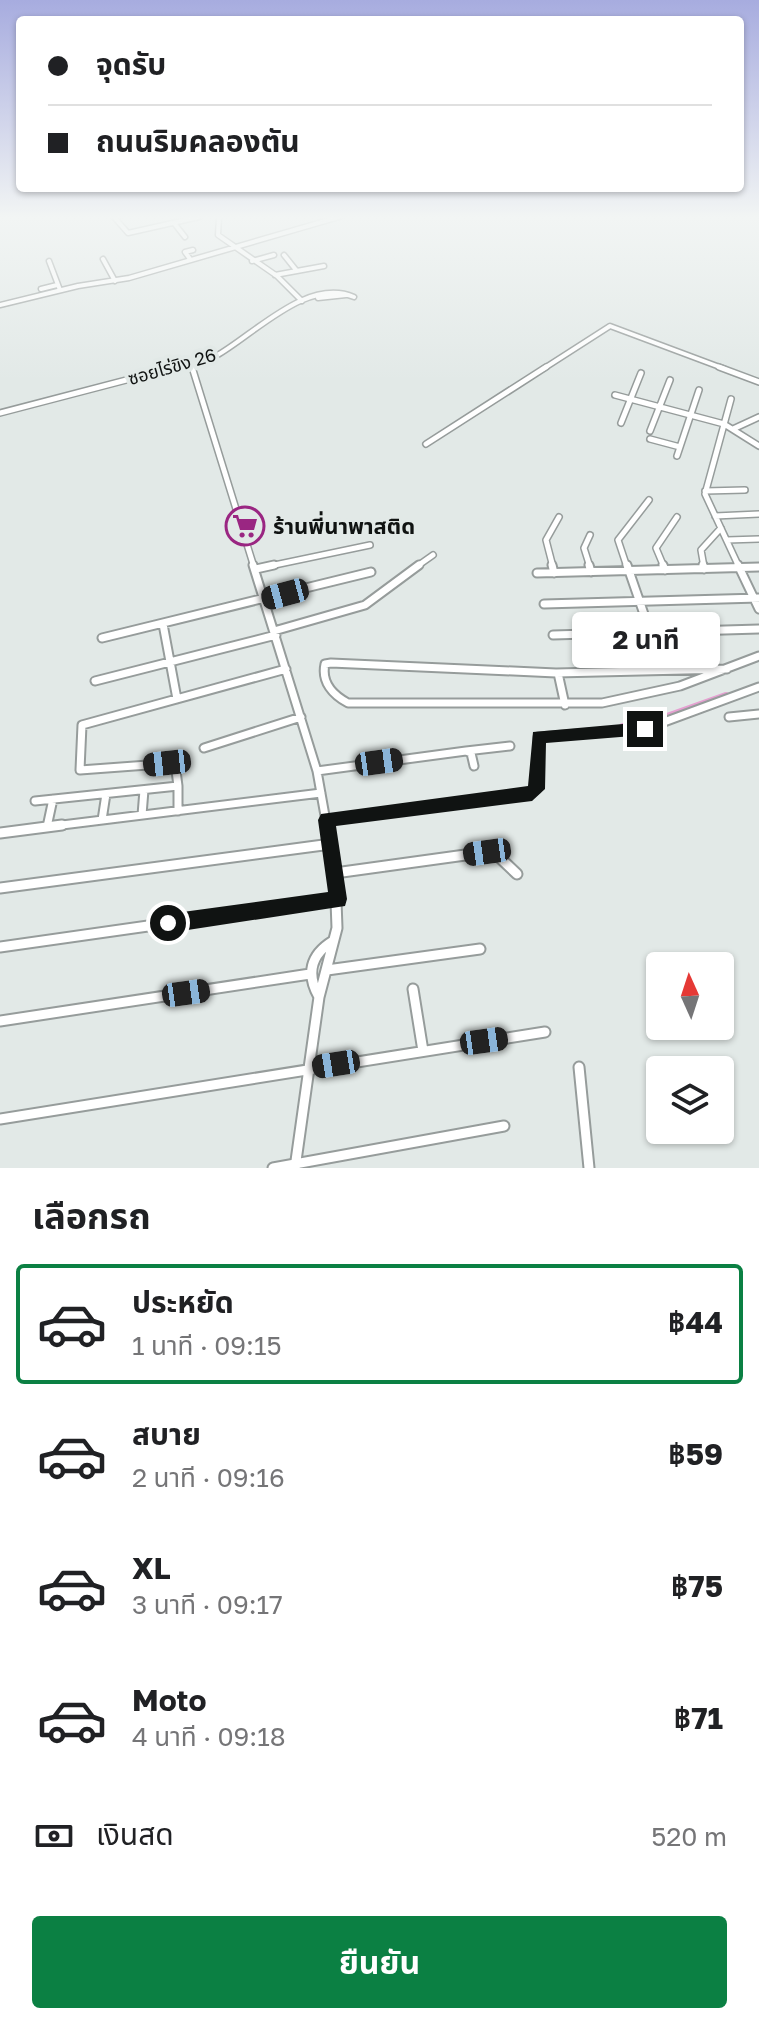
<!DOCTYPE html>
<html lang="th">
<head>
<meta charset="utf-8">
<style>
  :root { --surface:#fff; --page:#f2f2f2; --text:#202124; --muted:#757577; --line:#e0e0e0; --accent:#0b8043 }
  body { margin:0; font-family:"Golos Text","Noto Sans Thai",sans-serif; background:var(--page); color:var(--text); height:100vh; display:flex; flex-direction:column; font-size:30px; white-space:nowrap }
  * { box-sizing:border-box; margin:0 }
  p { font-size:26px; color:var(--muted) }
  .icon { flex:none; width:44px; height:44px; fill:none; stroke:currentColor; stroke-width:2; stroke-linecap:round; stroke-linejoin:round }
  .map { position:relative; height:1168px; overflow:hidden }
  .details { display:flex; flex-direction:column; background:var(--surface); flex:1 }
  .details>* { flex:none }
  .top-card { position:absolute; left:16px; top:16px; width:728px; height:176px; border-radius:8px; box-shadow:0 2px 6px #0004; display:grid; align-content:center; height:176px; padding:0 32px; background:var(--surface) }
  .needle { width:52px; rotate:357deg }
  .buttons { position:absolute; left:646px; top:952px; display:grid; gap:16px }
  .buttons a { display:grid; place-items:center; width:88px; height:88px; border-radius:8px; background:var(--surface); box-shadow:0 2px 6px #0004; font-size:40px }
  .end { position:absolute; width:36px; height:36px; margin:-18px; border:10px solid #101312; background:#fff; box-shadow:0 0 0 4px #fff }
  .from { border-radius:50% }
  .bubble { position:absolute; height:56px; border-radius:8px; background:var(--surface); box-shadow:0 2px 6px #0004; font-size:26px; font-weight:700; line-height:56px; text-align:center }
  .car { position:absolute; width:24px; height:48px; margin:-24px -12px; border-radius:10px; box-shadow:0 0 6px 2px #0007; background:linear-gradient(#222 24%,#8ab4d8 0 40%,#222 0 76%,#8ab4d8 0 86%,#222 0) }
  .top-card b { display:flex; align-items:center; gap:28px; height:76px; font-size:30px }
  .top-card b+b { border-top:2px solid var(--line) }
  .top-card i { width:20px; height:20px; background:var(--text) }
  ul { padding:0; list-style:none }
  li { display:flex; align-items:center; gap:24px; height:120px; margin:0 16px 12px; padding:0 16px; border:4px solid transparent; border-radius:8px }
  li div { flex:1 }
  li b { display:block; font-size:30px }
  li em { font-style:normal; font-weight:700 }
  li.current { border-color:var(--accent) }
  li>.icon { width:72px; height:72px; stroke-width:1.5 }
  h2 { padding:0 32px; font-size:36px; line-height:96px }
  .pay { display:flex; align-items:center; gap:20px; height:88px; padding:0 32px; font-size:30px }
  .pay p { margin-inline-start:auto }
  .primary-button { display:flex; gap:16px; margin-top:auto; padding:16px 32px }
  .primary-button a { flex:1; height:92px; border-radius:8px; background:var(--accent); color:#fff; font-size:32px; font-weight:700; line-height:92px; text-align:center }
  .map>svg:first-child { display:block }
</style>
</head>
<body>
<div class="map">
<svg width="759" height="1168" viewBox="0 0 759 1168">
  <rect width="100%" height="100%" fill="#e2e9e7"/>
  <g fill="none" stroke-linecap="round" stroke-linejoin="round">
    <path stroke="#e5a0d1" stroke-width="8" d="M623 727 653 722 726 696"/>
    <defs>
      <path id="street-far3" d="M114 217 128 233 199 217
        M219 217 218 235 277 276 302 301
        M174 223 185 237
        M284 255 296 270
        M103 259 115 281
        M190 259 185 252 193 250
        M49 261 60 290
        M252 261 274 255
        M275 275 324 266
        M41 289 57 285
        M318 298 346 295
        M0 305 78 286 129 278 339 217
        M191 363 193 369
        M168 369C183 365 203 363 216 356 255 334 307 277 354 297
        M543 369 610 326 725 369"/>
      <path id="street-far2" d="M192 367 254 567
        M719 367 759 382
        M615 395 724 424 759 446
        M731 399 705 494 739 567
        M0 413 176 367
        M621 423 641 373
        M733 429 759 417
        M650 431 670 380
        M650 439 680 447
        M426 444 546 367
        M677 456 699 390
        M705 491 745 490
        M715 516 759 514
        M727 540 759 539
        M265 567 370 545
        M416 567 433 555
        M553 567 546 540 559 517
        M590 567 584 548 590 535
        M627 567 618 540 649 500
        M664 567 656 548 677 517
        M704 567 701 550 721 528
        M754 567H759"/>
      <path id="street-far1" d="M253 565 317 771 327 827
        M552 565 554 573
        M589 565 591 572
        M627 565 655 646
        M663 565 665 570
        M703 565 704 569
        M738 565 759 609
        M256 569 274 565
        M537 573 759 567
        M544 604 759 598
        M163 624 177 699
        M274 631 365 605 419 565
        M553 635 759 629
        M102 638 371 572
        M727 669 556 673 331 663 325 664C321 682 333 695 348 703H602L680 686 759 656
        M558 673 565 705
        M95 681 276 635
        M729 717 759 714
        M204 748 301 717
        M466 751 510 746
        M317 771 466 751 471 753 474 766
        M178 786 175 763 80 770 82 725 286 669
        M35 801 178 786V811
        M142 815 144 790
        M102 820 106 794
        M327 820 532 793 537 789 538 737 645 729 759 687
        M46 827 321 793
        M47 827 53 799"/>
      <path id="street" d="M0 833 62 825
        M335 873 487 852 497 855 517 874
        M0 888 331 844
        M0 947 338 899
        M327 970 480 949
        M413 989 423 1051
        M319 997C306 974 310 955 333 941
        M0 1021 310 974
        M579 1067 589 1168
        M0 1119 545 1032
        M273 1168 504 1126
        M295 1168 319 997 337 928 335 873 327 825"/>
    </defs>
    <use href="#street-far3" stroke="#969c9b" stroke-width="7"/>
    <use href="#street-far2" stroke="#969c9b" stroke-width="8"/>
    <use href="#street-far1" stroke="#969c9b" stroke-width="11"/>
    <use href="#street" stroke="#969c9b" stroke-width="13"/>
    <use href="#street-far3" stroke="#fff" stroke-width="4"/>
    <use href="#street-far2" stroke="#fff" stroke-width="5"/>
    <use href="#street-far1" stroke="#fff" stroke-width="7"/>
    <use href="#street" stroke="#fff" stroke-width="9"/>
  </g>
  <linearGradient id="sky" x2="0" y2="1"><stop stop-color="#a7acdf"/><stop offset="0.57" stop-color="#f2f5f4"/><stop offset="1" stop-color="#f2f5f4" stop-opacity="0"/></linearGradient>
  <rect width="759" height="381" fill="url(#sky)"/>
  <path fill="#101312" d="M645 722 653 729 645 735 546 743 545 789 532 801 336 826 347 899 345 906 168 933 161 930 158 923 161 917 168 914 328 892 318 820 321 814 528 786 533 732Z"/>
  <defs>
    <symbol id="supermarket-ring" viewBox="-11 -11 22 22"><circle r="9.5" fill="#e2e9e7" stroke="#9a2682" stroke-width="1.5"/><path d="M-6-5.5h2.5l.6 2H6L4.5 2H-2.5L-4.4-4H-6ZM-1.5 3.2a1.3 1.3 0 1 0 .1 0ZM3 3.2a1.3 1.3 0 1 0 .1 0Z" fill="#9a2682"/></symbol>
  </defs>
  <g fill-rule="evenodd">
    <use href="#supermarket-ring" x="223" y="504" width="44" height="44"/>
  </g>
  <g text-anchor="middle" stroke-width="8" stroke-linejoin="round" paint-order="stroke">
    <g font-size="18" fill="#101312" stroke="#e2e9e7">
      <text transform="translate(172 367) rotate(-16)" y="6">ซอยไร่ขิง 26</text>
    </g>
    <g font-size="22" font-weight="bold" fill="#101312" stroke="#e2e9e7" text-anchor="start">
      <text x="273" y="534">ร้านพี่นาพาสติด</text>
    </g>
  </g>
</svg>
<div class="buttons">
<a><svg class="needle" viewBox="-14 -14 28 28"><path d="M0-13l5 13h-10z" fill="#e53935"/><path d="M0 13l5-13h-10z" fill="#757577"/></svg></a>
<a><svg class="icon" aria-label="layers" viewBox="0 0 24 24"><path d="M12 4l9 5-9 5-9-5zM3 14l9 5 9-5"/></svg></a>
</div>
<i class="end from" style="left:168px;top:923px"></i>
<i class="end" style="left:645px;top:729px"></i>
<div class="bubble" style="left:572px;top:612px;width:148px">2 นาที</div>
<i class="car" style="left:285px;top:594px;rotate:255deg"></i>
<i class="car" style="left:379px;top:762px;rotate:82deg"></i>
<i class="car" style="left:167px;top:763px;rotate:264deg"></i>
<i class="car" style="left:487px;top:852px;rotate:262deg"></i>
<i class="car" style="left:186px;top:993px;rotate:82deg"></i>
<i class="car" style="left:484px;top:1041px;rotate:82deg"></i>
<i class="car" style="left:336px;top:1064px;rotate:261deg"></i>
<div class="top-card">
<b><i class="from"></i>จุดรับ</b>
<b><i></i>ถนนริมคลองตัน</b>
</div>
</div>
<section class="details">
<h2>เลือกรถ</h2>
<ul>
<li class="current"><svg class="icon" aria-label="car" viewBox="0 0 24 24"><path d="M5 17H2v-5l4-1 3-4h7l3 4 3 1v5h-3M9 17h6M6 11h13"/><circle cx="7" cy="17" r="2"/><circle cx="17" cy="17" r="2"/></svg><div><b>ประหยัด</b><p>1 นาที · 09:15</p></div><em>฿44</em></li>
<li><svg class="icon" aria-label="car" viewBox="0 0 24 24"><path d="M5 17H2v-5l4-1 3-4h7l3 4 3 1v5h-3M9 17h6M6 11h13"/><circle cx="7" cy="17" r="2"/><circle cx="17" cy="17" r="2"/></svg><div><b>สบาย</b><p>2 นาที · 09:16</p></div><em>฿59</em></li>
<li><svg class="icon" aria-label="car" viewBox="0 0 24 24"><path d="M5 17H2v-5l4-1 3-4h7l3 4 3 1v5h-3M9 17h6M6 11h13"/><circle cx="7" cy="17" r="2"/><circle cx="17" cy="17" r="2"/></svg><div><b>XL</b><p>3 นาที · 09:17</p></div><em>฿75</em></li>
<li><svg class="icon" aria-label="car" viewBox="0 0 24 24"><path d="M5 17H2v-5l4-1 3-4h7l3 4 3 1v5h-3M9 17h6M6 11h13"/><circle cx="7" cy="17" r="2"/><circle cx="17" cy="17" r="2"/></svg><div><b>Moto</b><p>4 นาที · 09:18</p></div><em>฿71</em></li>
</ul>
<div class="pay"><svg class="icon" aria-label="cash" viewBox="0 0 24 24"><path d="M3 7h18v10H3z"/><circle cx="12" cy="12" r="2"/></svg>เงินสด<p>520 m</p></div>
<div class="primary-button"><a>ยืนยัน</a></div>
</section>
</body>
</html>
